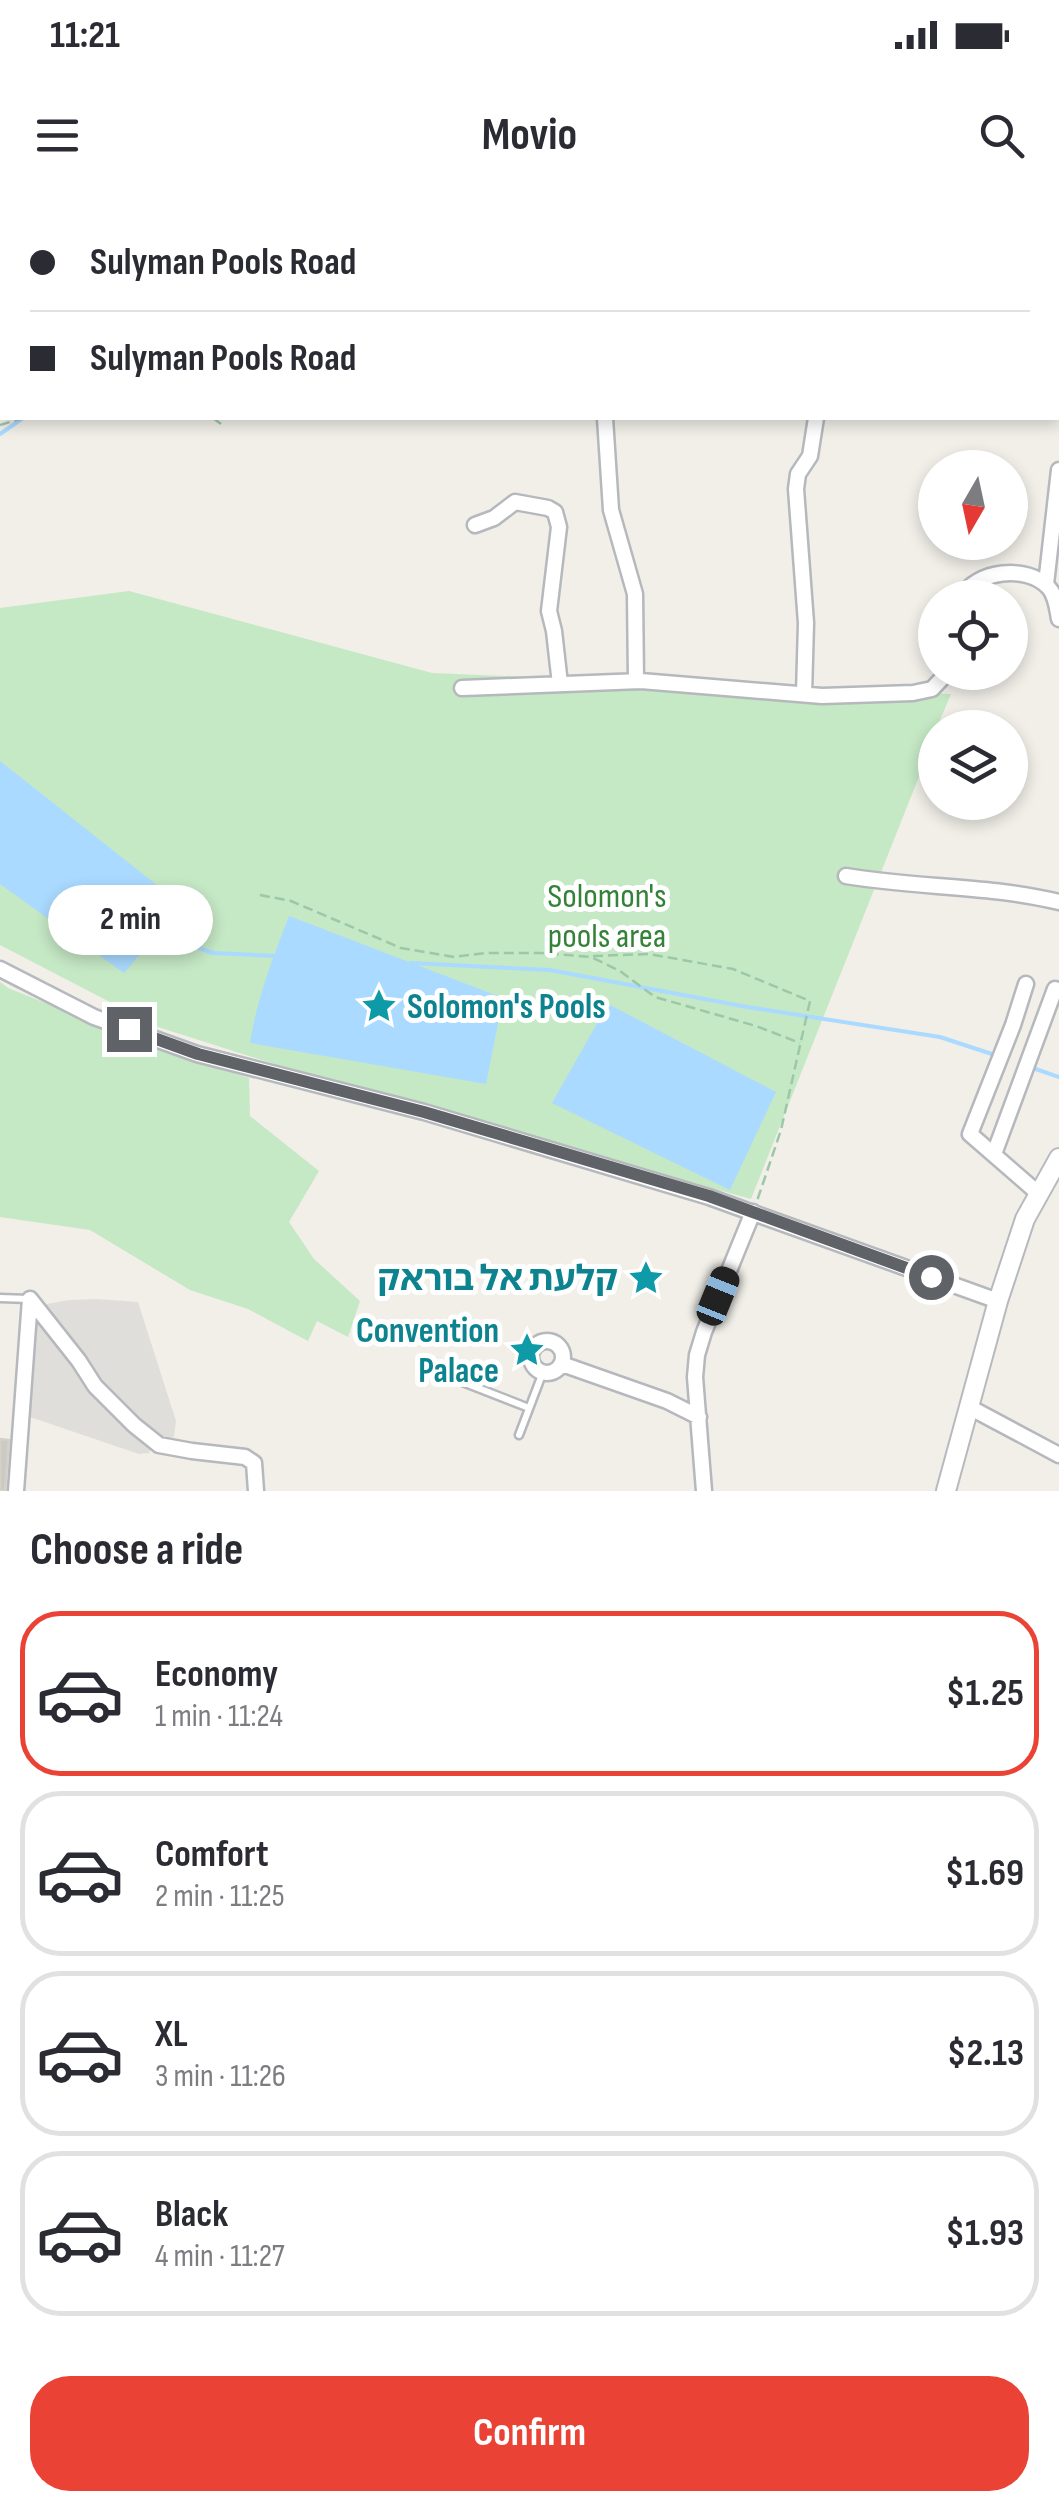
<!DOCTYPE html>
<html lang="en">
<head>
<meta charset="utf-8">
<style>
  :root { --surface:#fff; --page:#f7f7f7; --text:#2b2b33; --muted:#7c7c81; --line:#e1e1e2; --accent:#ea4335 }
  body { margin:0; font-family:"Sofia Sans Condensed","Noto Sans Hebrew",sans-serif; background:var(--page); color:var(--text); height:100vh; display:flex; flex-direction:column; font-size:38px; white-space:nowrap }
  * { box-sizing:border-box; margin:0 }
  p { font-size:32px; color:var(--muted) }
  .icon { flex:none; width:55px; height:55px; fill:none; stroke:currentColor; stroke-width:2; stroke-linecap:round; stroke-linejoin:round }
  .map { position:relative; height:1291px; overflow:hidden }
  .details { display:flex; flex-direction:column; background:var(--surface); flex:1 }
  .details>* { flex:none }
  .top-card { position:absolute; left:0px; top:0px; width:1060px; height:220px; box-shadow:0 5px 15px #0003; display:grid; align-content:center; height:220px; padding:0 30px; background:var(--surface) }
  .needle { width:65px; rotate:189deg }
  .fabs { position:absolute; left:918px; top:250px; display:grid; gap:20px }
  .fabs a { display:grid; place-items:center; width:110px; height:110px; border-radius:50%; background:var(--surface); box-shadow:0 5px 15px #0003; font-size:50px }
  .end { position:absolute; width:45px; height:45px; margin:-22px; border:12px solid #5f6368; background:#fff; box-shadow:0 0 0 5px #fff }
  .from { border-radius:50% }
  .bubble { position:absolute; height:70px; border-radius:35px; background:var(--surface); box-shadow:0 5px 15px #0003; font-size:32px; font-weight:700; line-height:70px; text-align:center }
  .car { position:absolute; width:30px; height:60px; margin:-30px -15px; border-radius:12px; box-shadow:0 0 8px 2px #0007; background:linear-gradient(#222 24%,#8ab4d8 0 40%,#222 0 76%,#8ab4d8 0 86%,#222 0) }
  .top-card b { display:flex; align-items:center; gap:35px; height:95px; font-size:38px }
  .top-card b+b { border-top:2px solid var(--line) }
  .top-card i { width:25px; height:25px; background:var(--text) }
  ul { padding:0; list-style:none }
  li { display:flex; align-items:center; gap:30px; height:165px; margin:0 20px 15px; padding:0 10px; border:5px solid var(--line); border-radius:40px }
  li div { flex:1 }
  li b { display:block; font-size:38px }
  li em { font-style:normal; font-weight:700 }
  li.selected { border-color:var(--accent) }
  li>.icon { width:90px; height:90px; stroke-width:1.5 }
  h2 { padding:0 30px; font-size:45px; line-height:120px }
  .cta { display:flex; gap:20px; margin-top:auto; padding:20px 30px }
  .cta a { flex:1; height:115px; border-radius:40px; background:var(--accent); color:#fff; font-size:40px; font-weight:700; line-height:115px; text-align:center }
  .status { display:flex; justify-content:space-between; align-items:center; height:70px; padding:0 50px; background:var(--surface); direction:ltr }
  .status svg { height:28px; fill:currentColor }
  header { display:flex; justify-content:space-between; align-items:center; height:130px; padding:0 30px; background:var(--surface); font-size:45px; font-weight:700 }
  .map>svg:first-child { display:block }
</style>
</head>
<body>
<div class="status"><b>11:21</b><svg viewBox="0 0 49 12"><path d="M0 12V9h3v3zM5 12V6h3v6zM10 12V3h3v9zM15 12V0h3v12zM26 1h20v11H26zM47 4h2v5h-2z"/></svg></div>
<header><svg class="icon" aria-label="menu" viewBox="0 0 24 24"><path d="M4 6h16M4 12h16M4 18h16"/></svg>Movio<svg class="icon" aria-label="search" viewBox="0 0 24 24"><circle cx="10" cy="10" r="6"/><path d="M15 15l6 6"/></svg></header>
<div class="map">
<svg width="1059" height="1291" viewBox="0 0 1059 1291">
  <rect width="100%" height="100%" fill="#f1efe8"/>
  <path fill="#e0deda" d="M97 1099 138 1102 176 1221 174 1237 160 1239 152 1246 149 1253 139 1254 27 1216 34 1120 47 1104 69 1100Z"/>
  <path fill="#c5e8c5" d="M129 391 432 473 951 494 937 527 935 528 928 554 751 999 315 877 158 827 0 745V408Z
    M0 782 8 788 183 858 249 878 250 916 319 971 289 1022 314 1059 360 1101 348 1137 317 1121 308 1141 248 1109 190 1090 90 1030 0 1017Z"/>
  <path fill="#aadaff" d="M0 561 182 705 124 773 0 684Z
    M289 716 503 798 486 884 250 843C257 798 273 758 289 716Z
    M608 804 776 892 730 990 552 903Z"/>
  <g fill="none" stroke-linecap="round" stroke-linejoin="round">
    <path stroke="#aadaff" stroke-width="4" d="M473 2 480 0
      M0 234 23 218
      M155 733 213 753 277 756
      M411 763 550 770 747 807 940 837 998 856
      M1030 867 1059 877"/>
  </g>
  <path fill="#cccac5" stroke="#d6d1c6" stroke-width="2.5" d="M0 1239 9 1240 5 1291H0Z"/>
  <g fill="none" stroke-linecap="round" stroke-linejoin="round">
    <defs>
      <path id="service" d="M0 1098 29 1099
        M429 1169 529 1208
        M519 1235 543 1172"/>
      <path id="minor" d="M585 0V2
        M605 218 611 310 635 394 636 481
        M475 325 494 318 515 302 548 308 555 312 559 327 549 411 554 431 560 484
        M1046 384 1059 270
        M961 398C975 370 1028 364 1049 388 1056 396 1057 408 1059 419
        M462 488 641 481 822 496 913 493 932 489 948 472
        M804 494 806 423 796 289 798 274 810 256 816 218
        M846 676C916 688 989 685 1059 702
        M0 769 94 817 197 854 424 912 709 997 998 1101
        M1026 784 1013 825 970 934 1039 994
        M994 954 1055 789
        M30 1099 79 1161 95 1186 134 1225 159 1245 192 1251 245 1257 254 1263 256 1291
        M531 1157a16 16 0 1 1 32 0a16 16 0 1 1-32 0Z
        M562 1164 667 1201 699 1217
        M969 1207 1059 1255
        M16 1291 30 1099
        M704 1291 695 1177 697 1155 704 1132 753 1012"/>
      <path id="secondary" d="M946 1291 998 1101 1025 1019 1059 958"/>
    </defs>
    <use href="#service" stroke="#b5b8bc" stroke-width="11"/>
    <use href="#minor" stroke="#b5b8bc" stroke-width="19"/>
    <use href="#secondary" stroke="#b6babf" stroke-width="22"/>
    <path stroke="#9cc7a9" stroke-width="2.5" stroke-dasharray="10 5" stroke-linecap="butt" d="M246 2 248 0
      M720 2 721 0
      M829 2V0
      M1058 191 1059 193
      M213 218 221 224
      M0 225 23 218
      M260 695 291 701 401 748 454 757 485 753H541L591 757 620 771 655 797 756 826 800 843
      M593 756 649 754 733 769 810 801 781 930 757 1001"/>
    <use href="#service" stroke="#fff" stroke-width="6"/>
    <use href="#minor" stroke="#fff" stroke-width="14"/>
    <use href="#secondary" stroke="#fff" stroke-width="18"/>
  </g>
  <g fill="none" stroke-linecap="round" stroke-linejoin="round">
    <path stroke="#5f6368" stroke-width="12" d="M129 829 198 854 424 912 709 996 931 1077"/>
  </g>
  <defs>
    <symbol id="sight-bare" viewBox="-9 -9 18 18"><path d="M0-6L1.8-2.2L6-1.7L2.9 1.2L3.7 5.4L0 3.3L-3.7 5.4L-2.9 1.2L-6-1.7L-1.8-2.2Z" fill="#0f9aa8" stroke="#fff" stroke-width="2.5" paint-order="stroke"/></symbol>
  </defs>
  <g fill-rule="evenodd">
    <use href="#sight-bare" x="354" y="781" width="50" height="50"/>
    <use href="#sight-bare" x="621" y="1053" width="50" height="50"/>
    <use href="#sight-bare" x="502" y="1125" width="50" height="50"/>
  </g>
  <g text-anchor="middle" stroke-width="10" stroke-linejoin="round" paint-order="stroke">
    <g font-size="35" fill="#348238" stroke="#fff">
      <text x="607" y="707">Solomon's<tspan x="607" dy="40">pools area</tspan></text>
    </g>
    <g font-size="35" font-weight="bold" fill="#0d838f" stroke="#fff" text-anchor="end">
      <text x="407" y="818" text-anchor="start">Solomon's Pools</text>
      <text x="618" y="1090">קלעת אל בוראק</text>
      <text x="499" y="1142">Convention<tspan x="499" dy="40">Palace</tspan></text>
    </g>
  </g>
</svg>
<div class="fabs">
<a><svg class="needle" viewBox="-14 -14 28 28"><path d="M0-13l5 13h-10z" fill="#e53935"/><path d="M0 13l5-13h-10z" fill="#7c7c81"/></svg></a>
<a><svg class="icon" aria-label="locate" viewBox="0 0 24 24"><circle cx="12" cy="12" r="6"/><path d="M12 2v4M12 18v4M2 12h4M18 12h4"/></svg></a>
<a><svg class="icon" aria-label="layers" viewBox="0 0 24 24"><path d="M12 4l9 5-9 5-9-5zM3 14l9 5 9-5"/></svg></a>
</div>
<i class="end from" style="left:931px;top:1077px"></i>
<i class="end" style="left:129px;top:829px"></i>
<div class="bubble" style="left:48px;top:685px;width:165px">2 min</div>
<i class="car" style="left:718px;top:1096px;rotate:22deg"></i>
<div class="top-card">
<b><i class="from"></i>Sulyman Pools Road</b>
<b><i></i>Sulyman Pools Road</b>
</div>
</div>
<section class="details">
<h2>Choose a ride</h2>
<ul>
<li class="selected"><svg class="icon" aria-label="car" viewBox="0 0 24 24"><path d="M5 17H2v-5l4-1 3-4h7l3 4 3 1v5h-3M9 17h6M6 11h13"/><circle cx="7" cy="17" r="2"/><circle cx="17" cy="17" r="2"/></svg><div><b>Economy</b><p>1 min · 11:24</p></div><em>$1.25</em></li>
<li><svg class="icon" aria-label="car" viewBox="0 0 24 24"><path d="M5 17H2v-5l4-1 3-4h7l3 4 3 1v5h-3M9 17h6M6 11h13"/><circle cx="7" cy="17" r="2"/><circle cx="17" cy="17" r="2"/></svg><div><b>Comfort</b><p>2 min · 11:25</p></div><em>$1.69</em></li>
<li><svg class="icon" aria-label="car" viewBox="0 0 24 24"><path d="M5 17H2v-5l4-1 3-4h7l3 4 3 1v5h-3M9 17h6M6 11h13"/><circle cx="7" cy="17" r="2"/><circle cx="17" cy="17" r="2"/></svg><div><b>XL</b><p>3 min · 11:26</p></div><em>$2.13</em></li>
<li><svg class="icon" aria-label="car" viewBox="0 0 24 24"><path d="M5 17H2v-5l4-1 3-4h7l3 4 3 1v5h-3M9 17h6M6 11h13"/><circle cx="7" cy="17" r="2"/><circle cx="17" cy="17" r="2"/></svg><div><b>Black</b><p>4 min · 11:27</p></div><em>$1.93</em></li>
</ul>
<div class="cta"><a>Confirm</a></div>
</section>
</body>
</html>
